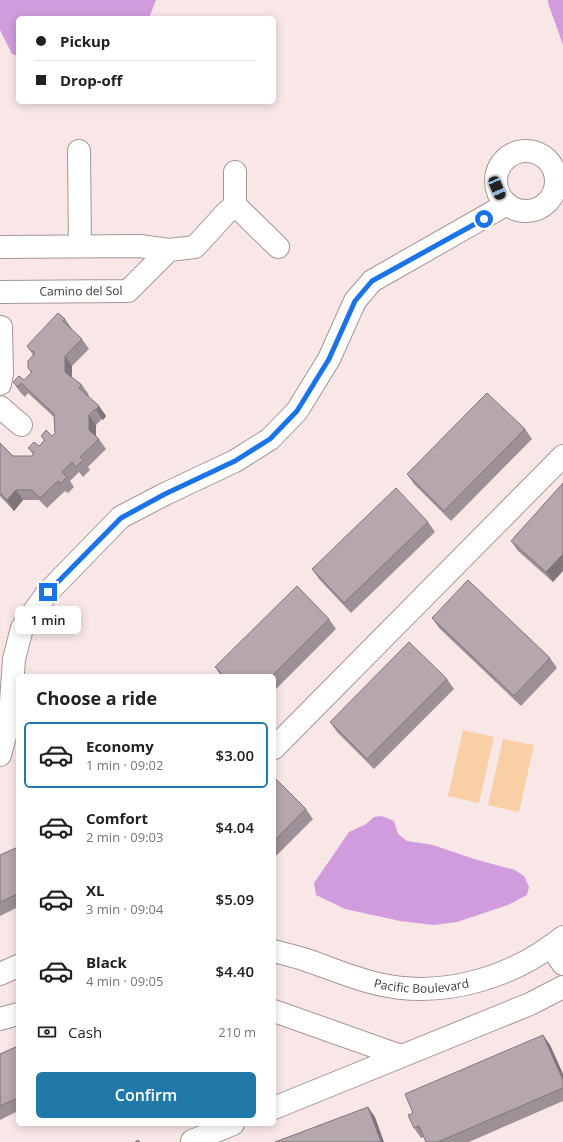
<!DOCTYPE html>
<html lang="en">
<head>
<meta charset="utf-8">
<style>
  :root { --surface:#fff; --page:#f6f6f6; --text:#222; --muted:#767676; --line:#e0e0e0; --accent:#2179a8 }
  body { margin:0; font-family:"Open Sans",sans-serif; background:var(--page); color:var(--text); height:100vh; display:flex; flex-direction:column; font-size:15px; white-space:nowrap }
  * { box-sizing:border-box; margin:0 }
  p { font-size:13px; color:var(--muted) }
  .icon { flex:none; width:22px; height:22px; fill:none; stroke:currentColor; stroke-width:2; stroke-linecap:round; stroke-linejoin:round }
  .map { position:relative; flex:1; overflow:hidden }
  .details { position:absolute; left:16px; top:674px; width:260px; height:452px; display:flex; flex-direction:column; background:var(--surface); border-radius:6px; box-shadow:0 2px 10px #0003 }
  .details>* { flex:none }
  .hud { position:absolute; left:16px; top:16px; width:260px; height:88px; border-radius:6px; box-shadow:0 2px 10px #0003; display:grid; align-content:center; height:88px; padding:0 20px; background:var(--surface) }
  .end { position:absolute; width:18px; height:18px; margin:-9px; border:5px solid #1a73e8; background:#fff; box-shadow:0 0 0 2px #fff }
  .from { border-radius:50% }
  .bubble { position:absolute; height:28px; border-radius:6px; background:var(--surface); box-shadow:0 2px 10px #0003; font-size:13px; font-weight:600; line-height:28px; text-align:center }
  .car { position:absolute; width:12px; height:24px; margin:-12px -6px; border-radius:5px; box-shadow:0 0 3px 1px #0007; background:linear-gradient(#222 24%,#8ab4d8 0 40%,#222 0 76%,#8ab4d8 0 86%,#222 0) }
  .hud b { display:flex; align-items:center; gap:14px; height:38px; font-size:15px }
  .hud b+b { border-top:1px solid var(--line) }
  .hud i { width:10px; height:10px; background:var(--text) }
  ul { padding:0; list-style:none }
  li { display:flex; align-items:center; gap:12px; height:66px; margin:0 8px 6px; padding:0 12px; border:2px solid transparent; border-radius:6px }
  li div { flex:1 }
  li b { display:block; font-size:15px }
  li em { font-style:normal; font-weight:600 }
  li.selected { border-color:var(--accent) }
  li>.icon { width:36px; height:36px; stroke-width:1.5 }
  h2 { padding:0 20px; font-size:18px; line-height:48px }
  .pay { display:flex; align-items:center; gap:10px; height:44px; padding:0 20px; font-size:15px }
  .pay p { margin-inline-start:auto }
  .action { display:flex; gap:8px; margin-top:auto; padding:8px 20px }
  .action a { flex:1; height:46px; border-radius:6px; background:var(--accent); color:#fff; font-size:16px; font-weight:600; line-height:46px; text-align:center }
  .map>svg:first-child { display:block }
</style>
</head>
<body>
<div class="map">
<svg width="563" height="1142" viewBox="0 0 563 1142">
  <rect width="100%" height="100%" fill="#f9e7e8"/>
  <path fill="#f9d0a5" d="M463 730 494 737 479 803 448 796Z
    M503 739 534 745 519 812 488 805Z"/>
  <path fill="#d09cdd" d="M0 0H156L149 18H18V56L12 54 0 30Z
    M548 0H563V45L548 3Z
    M382 816 394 821 398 834 407 841 433 845 474 859 515 870 524 876 529 887 527 895 508 905 457 922 433 925 400 921 345 909 316 895 314 883 349 832 366 824 374 817Z"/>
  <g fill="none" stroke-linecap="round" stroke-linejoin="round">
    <defs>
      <g id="minor">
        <path d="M79 151 80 246"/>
        <circle cx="526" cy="181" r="30"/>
        <path d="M235 205V172"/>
        <path d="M0 247 140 246 169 250"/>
        <path id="s1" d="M0 292 128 291 169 250 195 247 225 214 235 205 278 247"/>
        <path d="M0 384 2 373 1 327"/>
        <path d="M0 407 21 425"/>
        <path d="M274 748 563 456"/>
        <path d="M0 755 10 717 14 659 22 628 48 592 121 517 165 494 235 461 270 439 297 411 329 359 355 301 372 281 507 204"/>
        <path d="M551 946 563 964"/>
        <path id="s2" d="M274 951C284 954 294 956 303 959 328 967 352 978 378 984 443 999 512 978 563 937"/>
        <path d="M0 974 18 966"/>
        <path d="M274 1011 401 1056"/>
        <path d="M0 1019 18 1014"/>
        <path d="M274 1108 530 1004 563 987"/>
        <path d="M192 1141 233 1124"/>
      </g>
    </defs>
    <use href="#minor" stroke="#a69596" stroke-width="24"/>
    <use href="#minor" stroke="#fff" stroke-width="22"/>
  </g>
  <path fill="#9d9096" d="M65 319 72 329 71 330 82 339 89 349 72 366V378L82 385 89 395 88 396 99 406 106 416 103 420 102 419 96 425V436L99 439 106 449 88 467 90 470 83 477 79 472 70 481 74 487 68 493 65 491 47 508 39 500H23L14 511 0 496V443L13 456H32L33 454 28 448 39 446 44 440 41 436H52L55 433 54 417 28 393 25 397 20 392 13 382 24 380 31 373 28 368 33 355 27 346Z
    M525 429 532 439 451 521 414 484 407 474Z
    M563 483 553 582 518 551 511 541Z
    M428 522 435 532 351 613 319 579 312 569Z
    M432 618 550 658 557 668 521 706 439 628Z
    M329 619 336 629 274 691V676H221L215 667Z
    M447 679 454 689 374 769 337 732 330 722Z
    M274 777 306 809 313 819 274 858Z
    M18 847V907L0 916V855Z
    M543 1035 550 1045 563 1074V1101L469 1142H426L424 1137 421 1138 414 1128 413 1113Z
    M18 1046V1111L0 1120V1054Z"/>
  <path fill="#7f757a" d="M65 356 72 366V382L65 372Z
    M99 406 106 416 103 420 96 410Z
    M89 415 96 425V440L89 430Z
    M16 490 23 500 14 511 7 500Z
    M563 554V571L553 582 546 572Z
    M543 1035 550 1045 563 1074V1080Z
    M368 1107 375 1117 384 1142H381Z"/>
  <path fill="#b6a7af" stroke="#7f757a" d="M58 313 65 319 63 321 82 339 65 356V372L82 385 79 388 99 406 96 410 95 409 89 415V430L99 439 80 457 83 460 76 467 72 462 62 472 67 477 61 483 58 481 40 498 32 490H16L7 500 0 493V443L13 456H32L34 453 28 448 34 442 39 446 45 440 41 436 46 430 52 436 55 433 54 414 21 383 18 387 13 382 19 376 24 380 32 372 28 368V361L35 353 33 351 32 352 27 346Z
    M487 393 525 429 444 511 407 474Z
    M563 483V554L546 572 511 541Z
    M396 488 428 522 344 603 312 569Z
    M468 580 550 658 514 696 432 618Z
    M297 586 329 619 272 676H224L215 667Z
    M409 642 447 679 367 759 330 722Z
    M274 777 306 809 274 841Z
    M18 847V894L0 902V855Z
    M543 1035 563 1080V1088L438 1142H426L419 1126 414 1128 408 1115 413 1113 405 1094Z
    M18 1046V1098L0 1106V1054Z
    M368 1107 381 1142H275Z
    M138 1140 140 1142H135Z"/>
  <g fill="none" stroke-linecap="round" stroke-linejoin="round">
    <path stroke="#1a73e8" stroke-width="5" d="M48 592 121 518 165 494 235 461 270 439 297 411 329 359 355 301 372 281 484 219"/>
  </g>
  <g text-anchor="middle" stroke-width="3.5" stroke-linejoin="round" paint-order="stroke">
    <g font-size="12" fill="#3c3535" stroke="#fff7f7">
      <text dy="4" stroke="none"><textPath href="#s1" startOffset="81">Camino del Sol</textPath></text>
      <text dy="4" stroke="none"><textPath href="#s2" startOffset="153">Pacific Boulevard</textPath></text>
    </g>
  </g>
</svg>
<i class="end from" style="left:484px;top:219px"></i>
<i class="end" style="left:48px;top:592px"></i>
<div class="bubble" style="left:15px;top:606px;width:66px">1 min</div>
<i class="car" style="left:497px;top:188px;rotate:157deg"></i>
<div class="hud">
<b><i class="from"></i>Pickup</b>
<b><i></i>Drop-off</b>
</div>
<section class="details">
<h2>Choose a ride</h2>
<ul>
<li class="selected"><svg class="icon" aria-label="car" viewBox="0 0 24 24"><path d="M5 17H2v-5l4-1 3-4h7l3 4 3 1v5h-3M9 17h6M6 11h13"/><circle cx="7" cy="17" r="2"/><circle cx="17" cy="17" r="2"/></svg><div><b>Economy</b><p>1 min · 09:02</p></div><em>$3.00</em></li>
<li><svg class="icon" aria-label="car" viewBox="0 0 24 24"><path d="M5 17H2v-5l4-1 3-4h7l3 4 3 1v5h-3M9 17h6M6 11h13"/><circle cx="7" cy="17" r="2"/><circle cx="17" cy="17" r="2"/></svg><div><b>Comfort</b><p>2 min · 09:03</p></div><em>$4.04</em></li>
<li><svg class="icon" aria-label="car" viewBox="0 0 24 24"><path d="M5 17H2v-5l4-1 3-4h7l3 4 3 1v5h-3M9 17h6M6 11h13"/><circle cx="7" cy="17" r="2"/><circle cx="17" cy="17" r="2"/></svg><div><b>XL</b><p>3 min · 09:04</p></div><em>$5.09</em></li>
<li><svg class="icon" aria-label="car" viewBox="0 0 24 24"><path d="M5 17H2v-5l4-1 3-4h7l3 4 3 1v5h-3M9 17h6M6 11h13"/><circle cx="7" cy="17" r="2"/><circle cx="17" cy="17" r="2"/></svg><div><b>Black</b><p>4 min · 09:05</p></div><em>$4.40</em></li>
</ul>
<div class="pay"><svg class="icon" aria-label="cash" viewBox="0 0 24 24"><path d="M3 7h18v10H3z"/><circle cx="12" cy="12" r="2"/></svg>Cash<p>210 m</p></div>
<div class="action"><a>Confirm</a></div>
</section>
</div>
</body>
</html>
